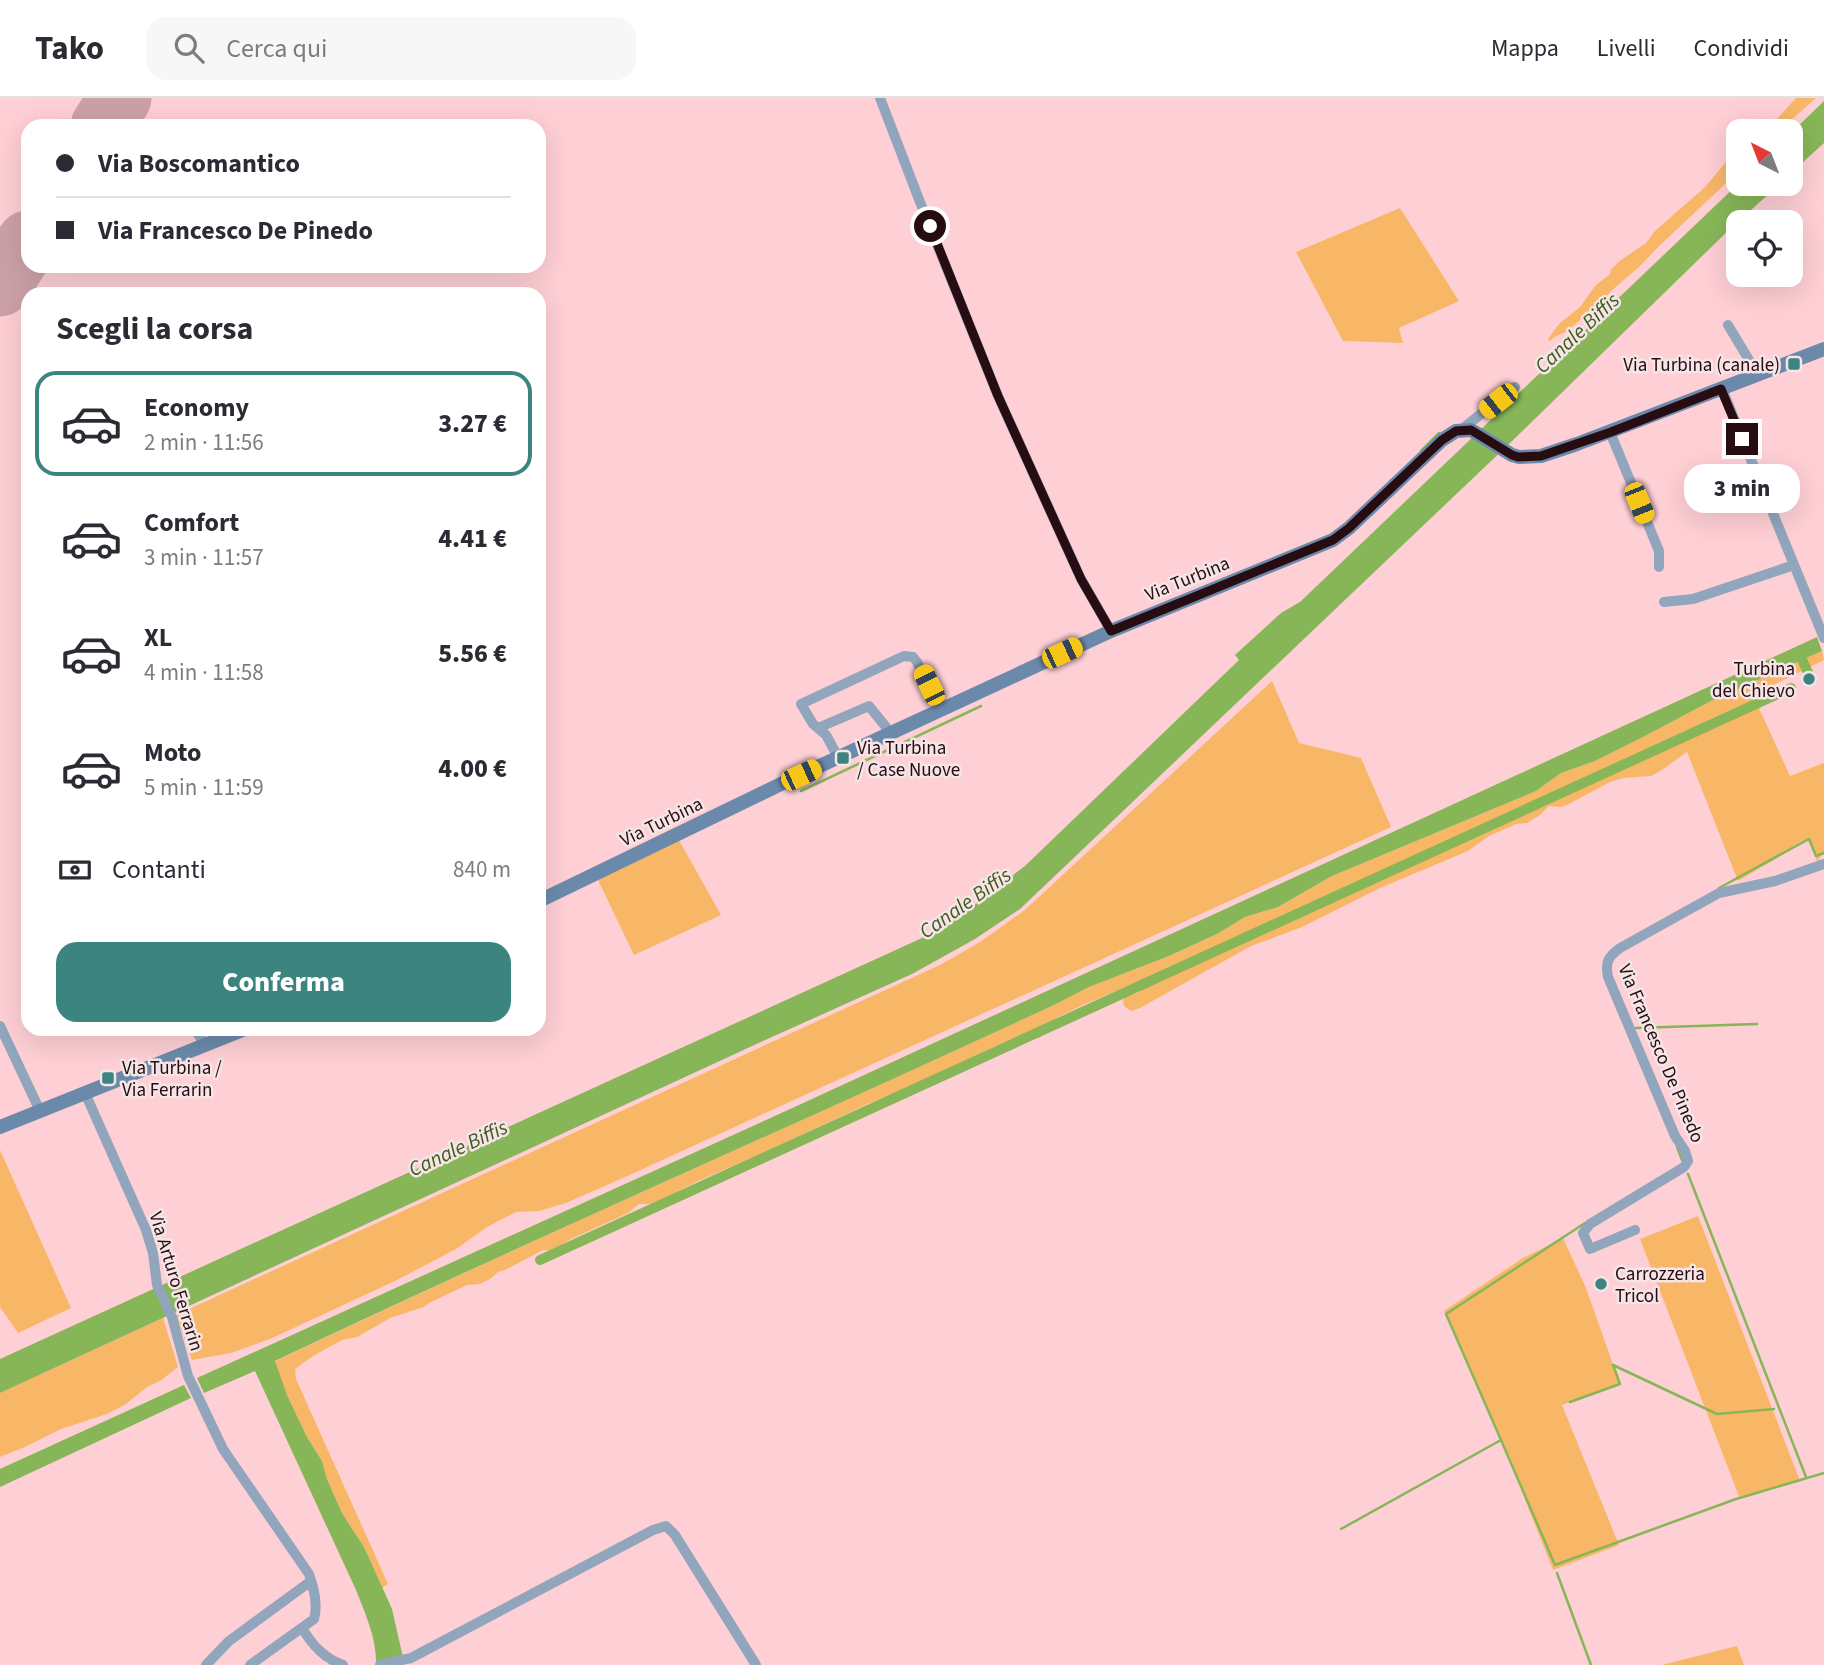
<!DOCTYPE html>
<html lang="it">
<head>
<meta charset="utf-8">
<style>
  :root { --surface:#fff; --page:#f7f7f7; --text:#2b2b33; --muted:#7c7c81; --line:#e1e1e2; --accent:#3c8480 }
  body { margin:0; font-family:"Source Sans 3",sans-serif; background:var(--page); color:var(--text); height:100vh; display:flex; flex-direction:column; font-size:26px; white-space:nowrap }
  * { box-sizing:border-box; margin:0 }
  p { font-size:23px; color:var(--muted) }
  .icon { flex:none; width:38px; height:38px; fill:none; stroke:currentColor; stroke-width:2; stroke-linecap:round; stroke-linejoin:round }
  .map { position:relative; flex:1; overflow:hidden }
  .drawer { position:absolute; left:21px; top:189px; width:525px; height:749px; display:flex; flex-direction:column; background:var(--surface); border-radius:21px; box-shadow:0 7px 28px #0002 }
  .drawer>* { flex:none }
  .hud { position:absolute; left:21px; top:21px; width:525px; height:154px; border-radius:21px; box-shadow:0 7px 28px #0002; display:grid; align-content:center; height:154px; padding:0 35px; background:var(--surface) }
  .needle { width:46px; rotate:318deg }
  .tools { position:absolute; left:1726px; top:21px; display:grid; gap:14px }
  .tools a { display:grid; place-items:center; width:77px; height:77px; border-radius:14px; background:var(--surface); box-shadow:0 7px 28px #0002; font-size:35px }
  .end { position:absolute; width:32px; height:32px; margin:-16px; border:9px solid #270c11; background:#fff; box-shadow:0 0 0 4px #fff }
  .from { border-radius:50% }
  .bubble { position:absolute; height:49px; border-radius:21px; background:var(--surface); box-shadow:0 7px 28px #0002; font-size:23px; font-weight:800; line-height:49px; text-align:center }
  .car { position:absolute; width:21px; height:42px; margin:-21px -10px; border-radius:9px; box-shadow:0 0 5px 2px #0007; background:linear-gradient(#f5c518 24%,#345 0 40%,#f5c518 0 76%,#345 0 86%,#f5c518 0) }
  .hud b { display:flex; align-items:center; gap:24px; height:66px; font-size:26px }
  .hud b+b { border-top:2px solid var(--line) }
  .hud i { width:18px; height:18px; background:var(--text) }
  ul { padding:0; list-style:none }
  li { display:flex; align-items:center; gap:21px; height:105px; margin:0 14px 10px; padding:0 21px; border:4px solid transparent; border-radius:21px }
  li div { flex:1 }
  li b { display:block; font-size:26px }
  li em { font-style:normal; font-weight:800 }
  li.active { border-color:var(--accent) }
  li>.icon { width:63px; height:63px; stroke-width:1.5 }
  h2 { padding:0 35px; font-size:32px; line-height:84px }
  .pay { display:flex; align-items:center; gap:18px; height:77px; padding:0 35px; font-size:26px }
  .pay p { margin-inline-start:auto }
  .action { display:flex; gap:14px; margin-top:auto; padding:14px 35px }
  .action a { flex:1; height:80px; border-radius:21px; background:var(--accent); color:#fff; font-size:28px; font-weight:800; line-height:80px; text-align:center }
  header { display:flex; align-items:center; gap:42px; box-sizing:border-box; height:98px; padding:0 35px; background:var(--surface); border-bottom:2px solid var(--line) }
  header strong { font-size:33px }
  nav { display:flex; gap:38px; margin-inline-start:auto; font-size:24px }
  .search { width:490px; height:63px; background:var(--page); display:flex; align-items:center; gap:18px; box-sizing:border-box; padding:0 24px; border-radius:21px; color:var(--muted); font-size:26px }
  .map>svg:first-child { display:block }
</style>
</head>
<body>
<header>
<strong>Tako</strong>
<div class="search"><svg class="icon" aria-label="search" viewBox="0 0 24 24"><circle cx="10" cy="10" r="6"/><path d="M15 15l6 6"/></svg>Cerca qui</div>
<nav><a>Mappa</a><a>Livelli</a><a>Condividi</a></nav>
</header>
<div class="map">
<svg width="1824" height="1567" viewBox="0 0 1824 1567">
  <rect width="100%" height="100%" fill="#fecfd4"/>
  <path fill="#f8b767" d="M1796 0H1816L1779 33H1759C1775 27 1784 12 1796 0Z
    M1738 53V74L1657 150 1640 168 1610 194 1605 201 1566 234 1556 238 1550 243 1548 241 1559 226 1580 209 1595 188 1610 176 1611 171 1621 162 1646 145 1655 133 1704 90 1733 56Z
    M1400 110 1459 203 1399 230 1403 245 1343 243 1296 154Z
    M1822 553 1824 562 1753 597 1790 678 1824 665V756L1821 758 1817 763 1809 741 1738 783 1687 654 1662 672 1651 678 1623 680 1610 684 1567 707 1560 709 1549 708 1540 717 1527 725 1516 726 1489 738 1468 753 1380 790 1302 829 1251 848 1140 910 1131 913 1124 908 1123 901 1129 896H1135L1140 893 1143 886 1136 885 1085 906 1056 920 1057 924 1050 933 1044 932 1040 940 1024 942 1013 941 1000 946 925 982 863 1008 765 1054 698 1083 653 1106H639L628 1115 571 1141 552 1153 543 1152 505 1172 498 1174 490 1181 480 1186 467 1187 429 1205 424 1209 390 1220 357 1239 342 1242 313 1258 295 1271 296 1281 388 1486 382 1490 364 1449 342 1415 327 1381 322 1363 307 1339 287 1297 274 1264C532 1141 795 1027 1054 907L1089 889 1169 858 1219 835 1245 819 1278 809 1332 778 1536 693 1561 675 1595 663 1647 637 1711 603Z
    M1272 583 1299 645 1361 660 1391 729 623 1080 566 1105 539 1113 516 1114 487 1129 456 1151 395 1183 270 1241 231 1255 192 1262 176 1217 940 867 980 844 1025 812Z
    M679 742 721 817 634 857 598 782Z
    M0 1052 71 1210 18 1235 0 1209Z
    M1698 1118 1800 1383 1740 1401 1640 1141Z
    M1563 1140 1586 1190 1620 1286 1562 1307 1619 1447 1553 1472 1502 1343 1444 1213 1523 1160Z
    M163 1220 178 1269 160 1283 147 1289 126 1306 107 1316 61 1331 25 1349 0 1359V1295Z
    M1737 1548 1744 1567H1662Z"/>
  <path fill="#87b658" d="M1824 3V45L1790 76V36Z
    M1738 86H1780L1733 128 1510 345 1020 811 975 841 912 876 763 943 0 1295V1261L922 840 973 808 1026 767 1239 562 1235 557 1281 515 1300 504Z
    M1817 539 1822 553 1711 603 1647 637 1595 663 1561 675 1536 693 1332 778 1278 809 1245 819 1219 835 1169 858 1089 889 1054 907C795 1027 532 1141 275 1263L287 1297 307 1339 322 1363 327 1381 342 1415 364 1449 392 1511 404 1564 376 1567C377 1541 365 1515 356 1492L255 1273 204 1295 197 1280 788 1012Z
    M184 1287 191 1300 0 1389V1371Z"/>
  <g fill="none" stroke-linecap="round" stroke-linejoin="round">
    <path stroke="#87b658" stroke-width="2.5" d="M1421 353 1439 335
      M801 693 981 608
      M1719 790 1809 741 1816 758 1824 755
      M1636 930 1757 926
      M1677 1049 1682 1062
      M1688 1076 1806 1379
      M1613 1267 1717 1316 1774 1311
      M1570 1304 1620 1286 1613 1267
      M1501 1342 1555 1467 1736 1401 1824 1375
      M1341 1431 1501 1342 1446 1216 1585 1125
      M1557 1475 1591 1567"/>
    <path stroke="#87b658" stroke-width="10" d="M1797 556 1799 555 1811 581
      M540 1162 1791 590"/>
    <path stroke="#cba1a6" stroke-width="63" d="M102 28 120 0
      M0 187 28 144"/>
    <path stroke="#91a5bc" stroke-width="10" d="M880 0 920 104 998 298 1081 481 1111 533
      M1728 227 1758 277
      M1722 291 1824 540
      M1462 331 1515 289
      M1610 334 1659 453V469
      M1664 504 1693 501 1794 467
      M818 630 869 608 890 634
      M838 659 826 637 813 626 801 606 904 558 913 559 917 564 940 611
      M0 928 40 1013
      M195 931 205 947
      M85 995 146 1132 153 1155 157 1187 172 1219 188 1278 202 1307 223 1351 309 1476C314 1489 318 1508 314 1521L250 1567
      M1635 1132 1590 1151 1583 1135 1590 1126 1684 1069 1688 1063 1685 1053 1675 1038 1608 879C1605 864 1608 859 1620 850L1719 795 1775 783 1824 766
      M302 1530C313 1548 324 1560 343 1567
      M206 1567 229 1543 311 1483
      M380 1567 411 1560 653 1432 666 1428 675 1437 756 1567"/>
    <path stroke="#6b8aab" stroke-width="14" d="M539 803 783 685 1111 533 1333 442 1349 430 1442 342 1456 333 1471 332 1512 357 1519 359 1541 358 1577 346 1824 251
      M0 1029 245 931"/>
  </g>
  <g fill="none" stroke-linecap="round" stroke-linejoin="round">
    <path stroke="#270c11" stroke-width="9" d="M930 128 998 298 1081 481 1111 533 1333 442 1349 430 1442 342 1456 333 1471 332 1512 357 1518 359 1541 358 1611 334 1721 291 1742 341"/>
  </g>
  <g fill="#3c8480" stroke="#f5e5e7" stroke-width="2.5">
    <rect x="1787" y="259" width="14" height="14" rx="3.5"/>
    <circle cx="1809" cy="581" r="7"/>
    <rect x="836" y="653" width="14" height="14" rx="3.5"/>
    <rect x="101" y="973" width="14" height="14" rx="3.5"/>
    <circle cx="1601" cy="1186" r="7"/>
  </g>
  <g text-anchor="middle" stroke-width="5" stroke-linejoin="round" paint-order="stroke">
    <g font-size="19" fill="#270c11" stroke="#f5e5e7" text-anchor="start">
      <text x="1780" y="273" text-anchor="end">Via Turbina (canale)</text>
      <text x="1795" y="577" text-anchor="end">Turbina<tspan x="1795" dy="22">del Chievo</tspan></text>
      <text x="857" y="656">Via Turbina<tspan x="857" dy="22">/ Case Nuove</tspan></text>
      <text x="122" y="976">Via Turbina /<tspan x="122" dy="22">Via Ferrarin</tspan></text>
      <text x="1615" y="1182">Carrozzeria<tspan x="1615" dy="22">Tricol</tspan></text>
    </g>
    <g font-size="19" fill="#270c11" stroke="#f5e5e7">
      <text transform="translate(1187 480) rotate(-22)" y="7">Via Turbina</text>
      <text transform="translate(661 723) rotate(-26)" y="7">Via Turbina</text>
      <text transform="translate(1662 955) rotate(67)" y="7">Via Francesco De Pinedo</text>
      <text transform="translate(177 1183) rotate(73)" y="7">Via Arturo Ferrarin</text>
    </g>
    <g font-size="21" font-style="italic" fill="#3d5b1a" stroke="#f5e5e7">
      <text transform="translate(1577 235) rotate(-43)" y="7">Canale Biffis</text>
      <text transform="translate(965 805) rotate(-35)" y="7">Canale Biffis</text>
      <text transform="translate(458 1050) rotate(-25)" y="7">Canale Biffis</text>
    </g>
  </g>
</svg>
<div class="tools">
<a><svg class="needle" viewBox="-14 -14 28 28"><path d="M0-13l5 13h-10z" fill="#e53935"/><path d="M0 13l5-13h-10z" fill="#7c7c81"/></svg></a>
<a><svg class="icon" aria-label="locate" viewBox="0 0 24 24"><circle cx="12" cy="12" r="6"/><path d="M12 2v4M12 18v4M2 12h4M18 12h4"/></svg></a>
</div>
<i class="end from" style="left:930px;top:128px"></i>
<i class="end" style="left:1742px;top:341px"></i>
<div class="bubble" style="left:1684px;top:366px;width:116px">3 min</div>
<i class="car" style="left:1498px;top:303px;rotate:232deg"></i>
<i class="car" style="left:1639px;top:405px;rotate:158deg"></i>
<i class="car" style="left:1062px;top:555px;rotate:65deg"></i>
<i class="car" style="left:929px;top:587px;rotate:334deg"></i>
<i class="car" style="left:801px;top:677px;rotate:65deg"></i>
<div class="hud">
<b><i class="from"></i>Via Boscomantico</b>
<b><i></i>Via Francesco De Pinedo</b>
</div>
<section class="drawer">
<h2>Scegli la corsa</h2>
<ul>
<li class="active"><svg class="icon" aria-label="car" viewBox="0 0 24 24"><path d="M5 17H2v-5l4-1 3-4h7l3 4 3 1v5h-3M9 17h6M6 11h13"/><circle cx="7" cy="17" r="2"/><circle cx="17" cy="17" r="2"/></svg><div><b>Economy</b><p>2 min · 11:56</p></div><em>3.27 €</em></li>
<li><svg class="icon" aria-label="car" viewBox="0 0 24 24"><path d="M5 17H2v-5l4-1 3-4h7l3 4 3 1v5h-3M9 17h6M6 11h13"/><circle cx="7" cy="17" r="2"/><circle cx="17" cy="17" r="2"/></svg><div><b>Comfort</b><p>3 min · 11:57</p></div><em>4.41 €</em></li>
<li><svg class="icon" aria-label="car" viewBox="0 0 24 24"><path d="M5 17H2v-5l4-1 3-4h7l3 4 3 1v5h-3M9 17h6M6 11h13"/><circle cx="7" cy="17" r="2"/><circle cx="17" cy="17" r="2"/></svg><div><b>XL</b><p>4 min · 11:58</p></div><em>5.56 €</em></li>
<li><svg class="icon" aria-label="car" viewBox="0 0 24 24"><path d="M5 17H2v-5l4-1 3-4h7l3 4 3 1v5h-3M9 17h6M6 11h13"/><circle cx="7" cy="17" r="2"/><circle cx="17" cy="17" r="2"/></svg><div><b>Moto</b><p>5 min · 11:59</p></div><em>4.00 €</em></li>
</ul>
<div class="pay"><svg class="icon" aria-label="cash" viewBox="0 0 24 24"><path d="M3 7h18v10H3z"/><circle cx="12" cy="12" r="2"/></svg>Contanti<p>840 m</p></div>
<div class="action"><a>Conferma</a></div>
</section>
</div>
</body>
</html>
